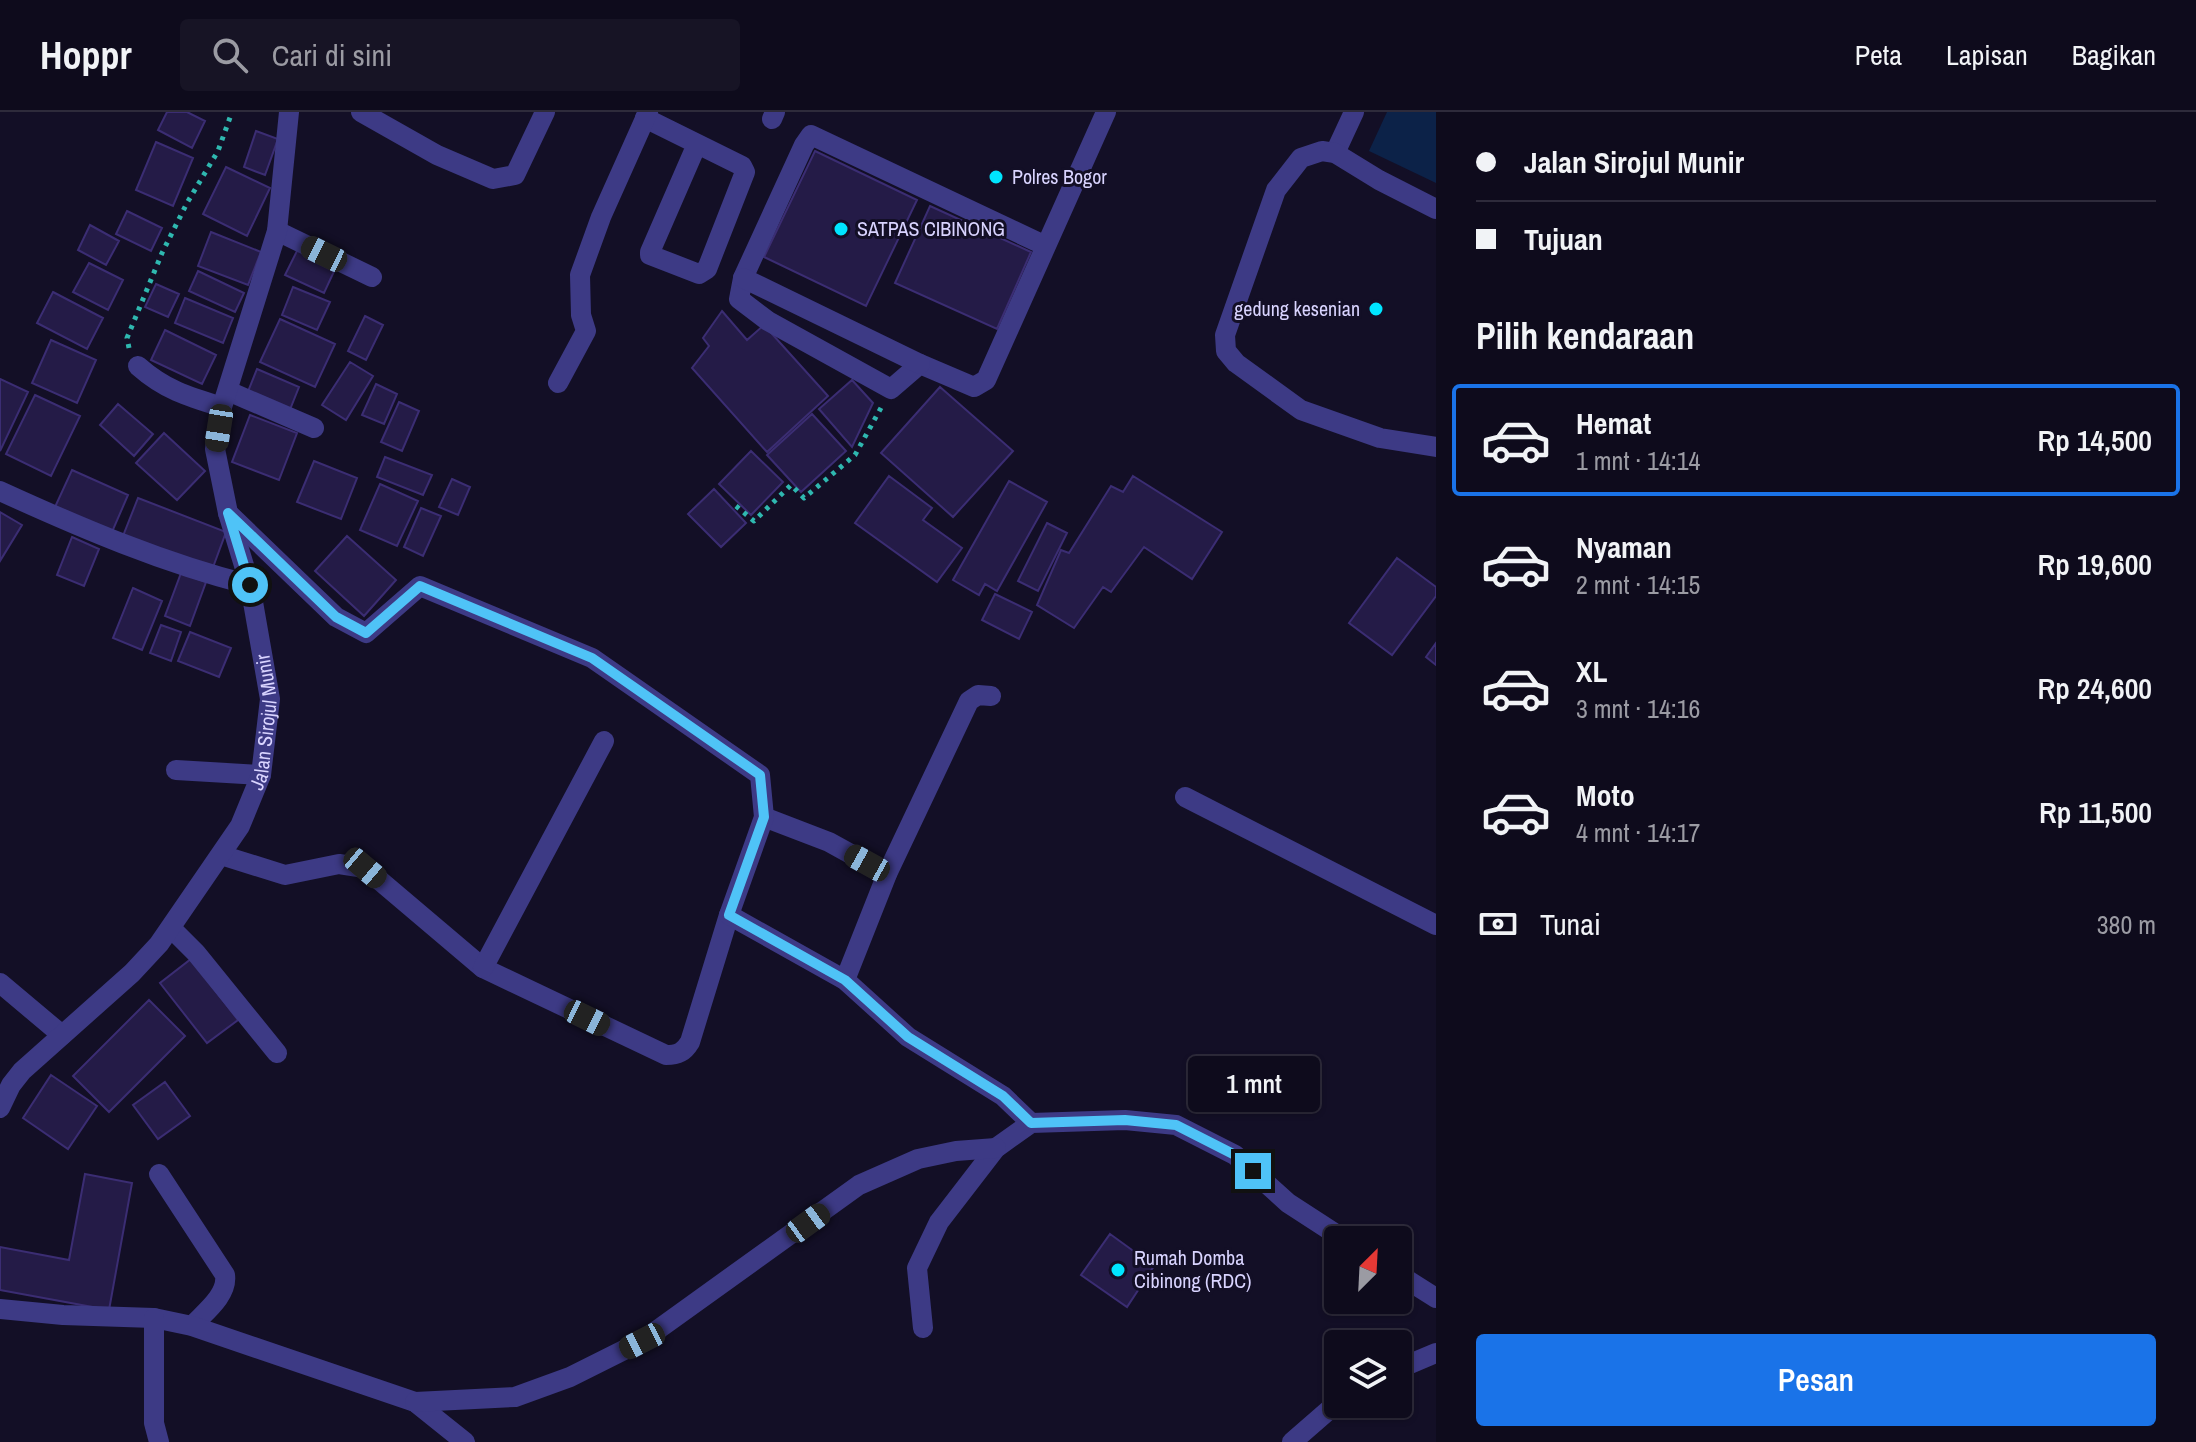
<!DOCTYPE html>
<html lang="id">
<head>
<meta charset="utf-8">
<style>
  :root { --surface:#0e0b1c; --page:#171425; --text:#f1f3f6; --muted:#9b9ba3; --line:#2e2b3b; --accent:#1a73e8 }
  body { margin:0; font-family:"Archivo Narrow",sans-serif; background:var(--page); color:var(--text); height:100vh; display:flex; flex-direction:column; font-size:30px; white-space:nowrap }
  * { box-sizing:border-box; margin:0 }
  p { font-size:26px; color:var(--muted) }
  .icon { flex:none; width:44px; height:44px; fill:none; stroke:currentColor; stroke-width:2; stroke-linecap:round; stroke-linejoin:round }
  .map { position:relative; flex:1; overflow:hidden }
  .details { display:flex; flex-direction:column; background:var(--surface); width:760px }
  .details>* { flex:none }
  .hud { display:grid; align-content:center; height:176px; padding:0 40px; background:var(--surface) }
  .needle { width:52px; rotate:24deg }
  .controls { position:absolute; left:1324px; top:1114px; display:grid; gap:16px }
  .controls a { display:grid; place-items:center; width:88px; height:88px; border-radius:8px; background:var(--surface); box-shadow:0 2px 6px #0004,0 0 0 2px var(--line); font-size:40px }
  .end { position:absolute; width:36px; height:36px; margin:-18px; border:10px solid #4fc3f7; background:#111; box-shadow:0 0 0 4px #111 }
  .from { border-radius:50% }
  .bubble { position:absolute; height:56px; border-radius:8px; background:var(--surface); box-shadow:0 2px 6px #0004,0 0 0 2px var(--line); font-size:26px; font-weight:600; line-height:56px; text-align:center }
  .car { position:absolute; width:24px; height:48px; margin:-24px -12px; border-radius:10px; box-shadow:0 0 6px 2px #0007; background:linear-gradient(#222 24%,#8ab4d8 0 40%,#222 0 76%,#8ab4d8 0 86%,#222 0) }
  .hud b { display:flex; align-items:center; gap:28px; height:76px; font-size:30px }
  .hud b+b { border-top:2px solid var(--line) }
  .hud i { width:20px; height:20px; background:var(--text) }
  ul { padding:0; list-style:none }
  li { display:flex; align-items:center; gap:24px; height:112px; margin:0 16px 12px; padding:0 24px; border:4px solid transparent; border-radius:8px }
  li div { flex:1 }
  li b { display:block; font-size:30px }
  li em { font-style:normal; font-weight:600 }
  li.active { border-color:var(--accent) }
  li>.icon { width:72px; height:72px; stroke-width:1.5 }
  h2 { padding:0 40px; font-size:36px; line-height:96px }
  .pay { display:flex; align-items:center; gap:20px; height:88px; padding:0 40px; font-size:30px }
  .pay p { margin-inline-start:auto }
  .button { display:flex; gap:16px; margin-top:auto; padding:16px 40px }
  .button a { flex:1; height:92px; border-radius:8px; background:var(--accent); color:#fff; font-size:32px; font-weight:600; line-height:92px; text-align:center }
  header { display:flex; align-items:center; gap:48px; box-sizing:border-box; height:112px; padding:0 40px; background:var(--surface); border-bottom:2px solid var(--line) }
  header strong { font-size:38px }
  nav { display:flex; gap:44px; margin-inline-start:auto; font-size:28px }
  .search { width:560px; height:72px; background:var(--page); display:flex; align-items:center; gap:20px; box-sizing:border-box; padding:0 28px; border-radius:8px; color:var(--muted); font-size:30px }
  main { display:flex; flex:1; min-height:0 }
  .map>svg:first-child { display:block }
</style>
</head>
<body>
<header>
<strong>Hoppr</strong>
<div class="search"><svg class="icon" aria-label="search" viewBox="0 0 24 24"><circle cx="10" cy="10" r="6"/><path d="M15 15l6 6"/></svg>Cari di sini</div>
<nav><a>Peta</a><a>Lapisan</a><a>Bagikan</a></nav>
</header>
<main>
<div class="map">
<svg width="1436" height="1330" viewBox="0 0 1436 1330">
  <rect width="100%" height="100%" fill="#130f26"/>
  <path fill="#0c2248" d="M1387 0H1436V71L1369 39Z"/>
  <path fill="#241b47" stroke="#3b2d73" stroke-width="2" d="M167 0H187L205 9 192 36 158 18Z
    M256 19 278 27 265 63 244 55Z
    M156 30 193 46 173 94 136 78Z
    M815 39 917 88 866 194 764 145Z
    M226 55 270 76 247 124 203 102Z
    M930 94 1031 140 997 217 895 171Z
    M127 99 162 116 151 139 116 122Z
    M90 113 119 129 106 153 78 138Z
    M211 120 261 140 248 173 198 154Z
    M299 135 337 153 324 181 285 163Z
    M89 151 123 168 108 198 73 180Z
    M198 159 244 181 235 200 189 179Z
    M156 172 179 182 168 205 145 195Z
    M293 175 330 190 317 218 282 203Z
    M53 180 103 206 87 237 37 211Z
    M185 186 233 206 223 231 175 211Z
    M722 199 747 228 764 213 828 284 767 340 692 256 709 234 703 226Z
    M365 204 383 213 366 248 348 239Z
    M280 207 335 232 315 275 260 250Z
    M165 218 216 243 202 272 151 248Z
    M51 228 96 248 77 291 32 271Z
    M350 250 373 264 346 308 322 293Z
    M257 257 299 275 289 300 247 282Z
    M0 267 28 280 0 339Z
    M852 268 873 291 852 335 819 297Z
    M376 272 397 282 384 312 362 303Z
    M940 275 1013 339 953 405 881 341Z
    M35 283 80 304 51 364 6 342Z
    M399 290 419 299 402 339 381 330Z
    M118 292 153 322 134 344 100 313Z
    M812 302 846 339 801 380 767 343Z
    M250 303 297 321 279 368 232 350Z
    M164 321 205 359 177 388 136 351Z
    M751 339 783 370 751 403 719 372Z
    M385 345 432 363 423 383 377 365Z
    M314 349 357 366 341 407 297 390Z
    M72 358 128 383 112 420 55 395Z
    M889 364 932 396 923 408 962 436 937 470 855 411Z
    M1133 364 1222 420 1192 467 1144 435 1111 480 1103 475 1074 516 1037 493 1061 438 1069 441 1111 374 1123 380Z
    M452 367 470 375 458 403 439 395Z
    M1009 369 1047 390 997 479 985 472 979 483 953 468Z
    M380 372 418 389 397 434 360 418Z
    M714 377 746 411 721 435 688 402Z
    M138 386 226 420 212 458 123 424Z
    M421 396 441 404 423 444 404 435Z
    M0 400 22 413 0 449Z
    M1047 411 1067 421 1038 479 1018 469Z
    M347 424 396 468 364 504 315 459Z
    M72 425 99 437 84 474 57 463Z
    M1397 446 1436 475V484L1392 543 1349 511Z
    M181 461 206 470 190 514 165 504Z
    M133 476 162 489 142 538 113 526Z
    M995 482 1032 500 1019 527 982 508Z
    M161 513 181 520 171 549 150 541Z
    M190 520 231 536 219 565 178 549Z
    M1436 531V553L1426 545Z
    M191 847 238 908 207 931 160 871Z
    M149 888 185 924 109 1000 73 964Z
    M51 963 97 994 68 1037 23 1006Z
    M165 970 190 1004 158 1027 133 993Z
    M85 1062 132 1071 109 1198 0 1178V1135L69 1148Z
    M1110 1122 1154 1154 1127 1195 1081 1163Z"/>
  <g fill="none" stroke-linecap="round" stroke-linejoin="round">
    <path stroke="#2fb8b0" stroke-width="5" stroke-dasharray="4 6" stroke-linecap="butt" d="M129 236 127 226 162 141 187 91 218 39 232 0
      M736 394 754 409 791 373 804 386 855 343 882 294"/>
    <g stroke="#3d3a85" stroke-width="20">
      <path d="M361 0 437 43 493 67 515 63 545 0"/>
      <path d="M645 6 742 54 745 60 707 157 699 162 650 143V140L697 32"/>
      <path d="M772 7 775 0"/>
      <path d="M1335 41 1354 0"/>
      <path d="M1436 97 1379 68 1335 41 1322 39 1301 46 1276 78 1225 223 1226 239 1236 251 1301 298 1380 326 1436 335"/>
      <path d="M277 119 372 165"/>
      <path d="M1046 134 811 23 804 33 743 166 739 187 768 209 891 277 920 252 974 275 986 268 1106 0"/>
      <path d="M743 166 920 252"/>
      <path d="M138 254C165 278 189 285 222 295"/>
      <path d="M558 271 586 219 581 203 580 163 601 105 648 0"/>
      <path d="M228 279 314 316"/>
      <path d="M0 379C81 416 163 451 250 473"/>
      <path d="M176 658 261 663"/>
      <path d="M1185 685 1436 813"/>
      <path d="M764 705 829 730 887 762"/>
      <path d="M221 743 285 763 339 752 365 756 483 856 666 943C678 943 684 940 690 930L729 803 764 705 760 663 592 546 420 474 366 521 336 505 228 401"/>
      <path d="M729 803 845 868 908 925 1003 984 1031 1011"/>
      <path d="M171 816 196 841 277 941"/>
      <path d="M483 856 604 629"/>
      <path d="M845 868 887 762 969 589 978 583 991 584"/>
      <path d="M0 871 62 923"/>
      <path id="s1" d="M0 996 11 973 22 959 132 861 159 832 240 714 261 663 270 587 250 473 228 401 215 337 222 295 277 119 289 0"/>
      <path d="M159 1062 225 1163C228 1183 205 1200 192 1214"/>
      <path d="M1398 1162 1436 1186"/>
      <path d="M0 1197 63 1203 154 1206 192 1214 415 1290 465 1330"/>
      <path d="M154 1206V1311L159 1330"/>
      <path d="M923 1216 917 1156 939 1110 996 1036 1031 1011 1125 1008 1176 1013 1235 1043 1288 1091 1345 1128"/>
      <path d="M1398 1257 1436 1241"/>
      <path d="M415 1290 515 1285 570 1265 642 1229 859 1073 918 1047 956 1039 996 1036"/>
      <path d="M1292 1330 1338 1290"/>
    </g>
  </g>
  <g fill="none" stroke-linecap="round" stroke-linejoin="round">
    <path stroke="#4fc3f7" stroke-width="10" d="M250 473 228 401 336 505 366 521 420 474 592 546 760 663 764 705 729 803 845 868 908 925 1003 984 1031 1011 1125 1008 1176 1013 1235 1043 1253 1059"/>
  </g>
  <g fill="#00e5ff" stroke="#130f26" stroke-width="3">
    <circle cx="996" cy="65" r="8"/>
    <circle cx="841" cy="117" r="8"/>
    <circle cx="1376" cy="197" r="8"/>
    <circle cx="1118" cy="1158" r="8"/>
  </g>
  <g text-anchor="middle" stroke-width="6" stroke-linejoin="round" paint-order="stroke">
    <g font-size="20" fill="#d9d4ff" stroke="#130f26" text-anchor="start">
      <text x="1012" y="72">Polres Bogor</text>
      <text x="857" y="124">SATPAS CIBINONG</text>
      <text x="1360" y="204" text-anchor="end">gedung kesenian</text>
      <text x="1134" y="1153">Rumah Domba<tspan x="1134" dy="23">Cibinong (RDC)</tspan></text>
    </g>
    <g font-size="20" fill="#d9d4ff" stroke="#130f26">
      <text dy="7" stroke="none"><textPath href="#s1" startOffset="482">Jalan Sirojul Munir</textPath></text>
    </g>
  </g>
</svg>
<div class="controls">
<a><svg class="needle" viewBox="-14 -14 28 28"><path d="M0-13l5 13h-10z" fill="#e53935"/><path d="M0 13l5-13h-10z" fill="#9b9ba3"/></svg></a>
<a><svg class="icon" aria-label="layers" viewBox="0 0 24 24"><path d="M12 4l9 5-9 5-9-5zM3 14l9 5 9-5"/></svg></a>
</div>
<i class="end from" style="left:250px;top:473px"></i>
<i class="end" style="left:1253px;top:1059px"></i>
<div class="bubble" style="left:1188px;top:944px;width:132px">1 mnt</div>
<i class="car" style="left:324px;top:142px;rotate:296deg"></i>
<i class="car" style="left:219px;top:316px;rotate:189deg"></i>
<i class="car" style="left:867px;top:751px;rotate:299deg"></i>
<i class="car" style="left:365px;top:756px;rotate:130deg"></i>
<i class="car" style="left:587px;top:906px;rotate:116deg"></i>
<i class="car" style="left:808px;top:1111px;rotate:54deg"></i>
<i class="car" style="left:642px;top:1229px;rotate:243deg"></i>
</div>
<section class="details">
<div class="hud">
<b><i class="from"></i>Jalan Sirojul Munir</b>
<b><i></i>Tujuan</b>
</div>
<h2>Pilih kendaraan</h2>
<ul>
<li class="active"><svg class="icon" aria-label="car" viewBox="0 0 24 24"><path d="M5 17H2v-5l4-1 3-4h7l3 4 3 1v5h-3M9 17h6M6 11h13"/><circle cx="7" cy="17" r="2"/><circle cx="17" cy="17" r="2"/></svg><div><b>Hemat</b><p>1 mnt · 14:14</p></div><em>Rp 14,500</em></li>
<li><svg class="icon" aria-label="car" viewBox="0 0 24 24"><path d="M5 17H2v-5l4-1 3-4h7l3 4 3 1v5h-3M9 17h6M6 11h13"/><circle cx="7" cy="17" r="2"/><circle cx="17" cy="17" r="2"/></svg><div><b>Nyaman</b><p>2 mnt · 14:15</p></div><em>Rp 19,600</em></li>
<li><svg class="icon" aria-label="car" viewBox="0 0 24 24"><path d="M5 17H2v-5l4-1 3-4h7l3 4 3 1v5h-3M9 17h6M6 11h13"/><circle cx="7" cy="17" r="2"/><circle cx="17" cy="17" r="2"/></svg><div><b>XL</b><p>3 mnt · 14:16</p></div><em>Rp 24,600</em></li>
<li><svg class="icon" aria-label="car" viewBox="0 0 24 24"><path d="M5 17H2v-5l4-1 3-4h7l3 4 3 1v5h-3M9 17h6M6 11h13"/><circle cx="7" cy="17" r="2"/><circle cx="17" cy="17" r="2"/></svg><div><b>Moto</b><p>4 mnt · 14:17</p></div><em>Rp 11,500</em></li>
</ul>
<div class="pay"><svg class="icon" aria-label="cash" viewBox="0 0 24 24"><path d="M3 7h18v10H3z"/><circle cx="12" cy="12" r="2"/></svg>Tunai<p>380 m</p></div>
<div class="button"><a>Pesan</a></div>
</section>
</main>
</body>
</html>
